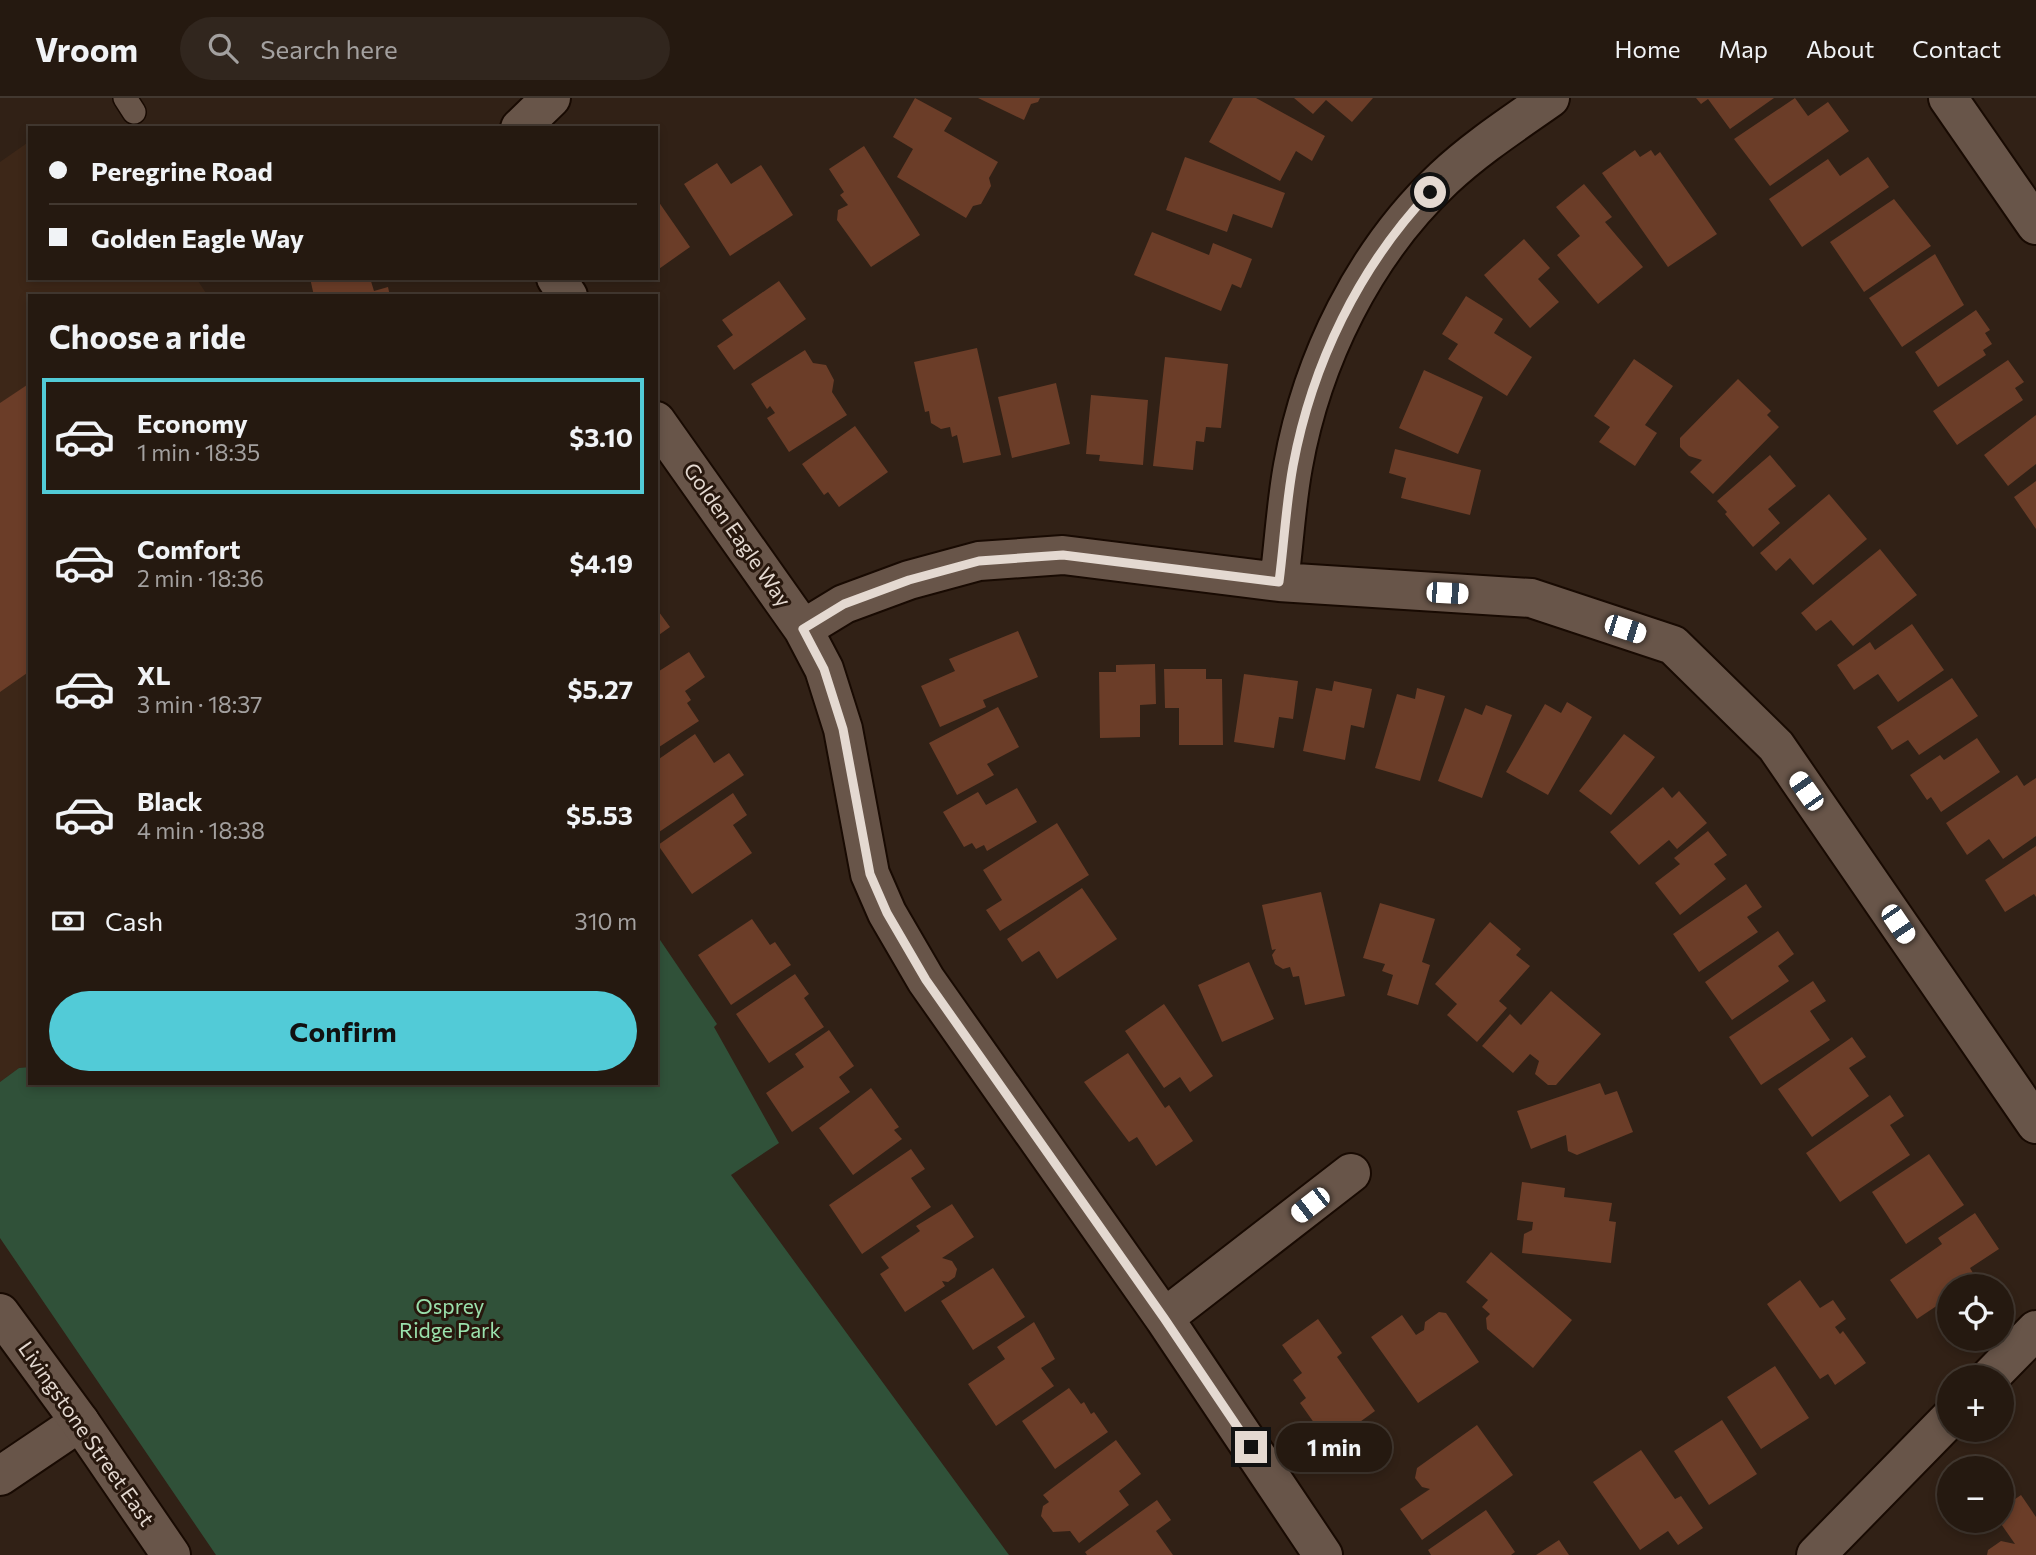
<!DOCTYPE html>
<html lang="en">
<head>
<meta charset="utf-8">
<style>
  :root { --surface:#251910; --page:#31261e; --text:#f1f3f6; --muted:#a3a09f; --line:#423830; --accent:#52cbd7 }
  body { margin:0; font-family:Commissioner,sans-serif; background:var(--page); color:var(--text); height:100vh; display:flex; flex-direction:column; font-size:26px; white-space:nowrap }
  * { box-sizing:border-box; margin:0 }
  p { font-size:23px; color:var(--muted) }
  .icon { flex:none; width:38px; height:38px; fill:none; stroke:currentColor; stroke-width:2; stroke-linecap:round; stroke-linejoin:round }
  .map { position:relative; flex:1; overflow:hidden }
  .details { position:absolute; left:28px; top:196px; width:630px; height:791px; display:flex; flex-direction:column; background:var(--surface); border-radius:0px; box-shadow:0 4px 10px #0003,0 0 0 2px var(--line) }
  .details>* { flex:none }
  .guide { position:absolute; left:28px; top:28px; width:630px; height:154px; border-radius:0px; box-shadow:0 4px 10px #0003,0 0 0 2px var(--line); display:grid; align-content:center; height:154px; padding:0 21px; background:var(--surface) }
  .fabs { position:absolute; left:1937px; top:1176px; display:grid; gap:14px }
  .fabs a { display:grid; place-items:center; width:77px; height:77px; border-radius:50%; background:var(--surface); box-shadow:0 4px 10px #0003,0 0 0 2px var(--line); font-size:35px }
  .end { position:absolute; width:32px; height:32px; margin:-16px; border:9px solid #e4d9d1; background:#111; box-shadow:0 0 0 4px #111 }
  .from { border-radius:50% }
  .bubble { position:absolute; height:49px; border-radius:24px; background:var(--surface); box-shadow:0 4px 10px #0003,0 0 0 2px var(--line); font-size:23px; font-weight:700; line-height:49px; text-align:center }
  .car { position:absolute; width:21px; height:42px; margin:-21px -10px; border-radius:9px; box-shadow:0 0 5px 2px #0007; background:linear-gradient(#fff 24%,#345 0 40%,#fff 0 76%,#345 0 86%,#fff 0) }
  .guide b { display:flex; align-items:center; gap:24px; height:66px; font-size:26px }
  .guide b+b { border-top:2px solid var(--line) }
  .guide i { width:18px; height:18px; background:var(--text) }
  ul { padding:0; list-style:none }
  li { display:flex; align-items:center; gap:21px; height:116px; margin:0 14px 10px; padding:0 7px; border:4px solid transparent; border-radius:0px }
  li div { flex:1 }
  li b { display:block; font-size:26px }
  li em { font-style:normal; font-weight:700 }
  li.on { border-color:var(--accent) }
  li>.icon { width:63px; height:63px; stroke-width:1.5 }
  h2 { padding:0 21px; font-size:32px; line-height:84px }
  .pay { display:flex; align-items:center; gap:18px; height:77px; padding:0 21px; font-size:26px }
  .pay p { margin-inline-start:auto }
  .primary-button { display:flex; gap:14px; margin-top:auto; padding:14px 21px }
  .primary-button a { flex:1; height:80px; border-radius:42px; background:var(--accent); color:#111; font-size:28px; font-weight:700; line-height:80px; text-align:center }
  header { display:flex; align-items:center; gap:42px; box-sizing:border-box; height:98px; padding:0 35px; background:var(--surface); border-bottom:2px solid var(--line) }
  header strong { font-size:33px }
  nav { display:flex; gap:38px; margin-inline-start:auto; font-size:24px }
  .search { width:490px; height:63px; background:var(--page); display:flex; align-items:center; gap:18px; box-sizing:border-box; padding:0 24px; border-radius:38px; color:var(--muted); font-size:26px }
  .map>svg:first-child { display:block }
</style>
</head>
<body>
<header>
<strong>Vroom</strong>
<div class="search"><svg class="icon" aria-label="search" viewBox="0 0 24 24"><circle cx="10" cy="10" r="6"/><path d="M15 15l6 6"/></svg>Search here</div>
<nav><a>Home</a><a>Map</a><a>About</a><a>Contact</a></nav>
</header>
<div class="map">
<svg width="2036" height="1457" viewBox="0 0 2036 1457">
  <rect width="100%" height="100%" fill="#312116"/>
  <path fill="#3d2718" d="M30 43V180H196L208 198H30V969L19 970 0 984V64Z"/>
  <path fill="#305139" d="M656 836 717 926 714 929 779 1045 731 1077 1009 1457H216L0 1140V984L19 970 30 969V985H656Z"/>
  <path fill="#6b3d28" d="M915 0 952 20 944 33 998 64 989 80 991 88 981 106 973 108 966 120 897 79 913 51 893 39Z
    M978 0H1040L1038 4 1031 6 1024 22Z
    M1233 0H1256L1325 38 1312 63 1296 53 1280 83 1209 44Z
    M1294 0H1373L1352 24 1326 2 1313 16Z
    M1696 0H1774L1730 31 1708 1 1701 6Z
    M1795 0 1808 18 1828 4 1849 33 1770 88 1734 41Z
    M864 48 920 137 871 169 837 122 838 112 848 107 840 97 844 94 829 71Z
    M1635 52 1640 59 1651 52 1655 58 1660 54 1717 136 1668 169 1602 75Z
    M1185 59 1285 95 1272 130 1233 116 1227 134 1166 112Z
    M1868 59 1889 89 1802 149 1769 101 1828 61 1840 78Z
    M717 65 731 86 761 67 793 117 730 158 684 86Z
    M1584 86 1612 119 1605 124 1643 169 1598 206 1557 157 1580 138 1556 109Z
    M656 100 690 149 656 173Z
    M1894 101 1931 148 1864 194 1830 144Z
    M1152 134 1209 157 1213 145 1252 161 1241 190 1232 186 1221 213 1134 177Z
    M1524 141 1550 170 1538 181 1559 204 1530 230 1484 177Z
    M1935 156 1964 207 1902 249 1869 200Z
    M310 180H370L374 193 388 189 390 198H314Z
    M779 183 806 221 734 272 717 248 733 237 722 222Z
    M1466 198 1503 221 1494 235 1532 259 1507 298 1448 261 1458 246 1442 236Z
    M1976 212 1990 232 1985 235 1992 246 1983 252 1986 257 1938 289 1915 254Z
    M977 250 1001 357 963 365 957 337 952 339 950 329 941 331 931 325 929 313 925 314 914 264Z
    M805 252 813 265 826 267 834 282 832 294 847 317 789 354 767 320 775 315 770 308 767 311 751 286Z
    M1165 259 1228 266 1221 330 1206 329 1204 344 1196 343 1193 372 1153 368Z
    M1634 261 1673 288 1645 327 1657 335 1635 368 1599 344 1610 329 1594 318Z
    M2008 262 2024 284 2015 290 2023 302 1957 347 1933 313Z
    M1424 272 1483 299 1458 356 1399 330Z
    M1738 281 1771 313 1767 317 1779 329 1713 396 1690 374 1702 362 1689 358 1680 349V340Z
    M30 285V573L0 594V305Z
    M1056 285 1070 346 1012 360 998 299Z
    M1091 297 1148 302 1143 367 1099 363 1100 357 1086 356Z
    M2036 317V366L2008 388 1984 357Z
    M855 328 888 374 839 409 828 394 824 397 802 366Z
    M1395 351 1481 372 1470 417 1401 400 1406 380 1389 375Z
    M1770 357 1796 388 1768 411 1780 425 1753 449 1725 416 1727 414 1717 403Z
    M2036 383V431L2014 399Z
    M1829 396 1867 441 1813 487 1790 460 1776 473 1760 455Z
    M1880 451 1917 497 1853 548 1831 522 1816 533 1801 515Z
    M656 510 670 529 656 539Z
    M1912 526 1944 572 1898 604 1878 576 1854 592 1837 567 1870 544 1875 552Z
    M1018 533 1038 579 983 602 986 609 940 629 921 588 955 573 949 561Z
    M689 554 705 579 685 593 691 602 687 605 699 623 656 651V575Z
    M1155 566 1156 606 1140 607V639L1100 640 1099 574H1116V567Z
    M1164 571H1206V581H1222L1223 647H1179V610H1165Z
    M1244 576 1298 583 1293 621 1279 619 1274 650 1234 644Z
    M1952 580 1978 618 1919 657 1908 642 1892 652 1877 629Z
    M1334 583 1372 591 1364 630 1351 627 1345 662 1303 653 1316 590 1332 593Z
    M1417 590 1445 598 1420 683 1375 670 1397 596 1415 601Z
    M1567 604 1592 619 1548 697 1506 674 1545 606 1561 615Z
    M1486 607 1512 617 1482 700 1438 683 1465 610 1482 617Z
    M998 609 1019 649 987 666 994 677 957 697 929 645Z
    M695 636 714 665 729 655 744 677 659 734 656 730V663Z
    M1624 636 1655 659 1611 717 1579 693Z
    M1977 640 2000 674 1941 714 1931 699 1927 702 1910 677 1940 657 1944 662Z
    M2017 677 2024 688 2036 680V738L2003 761 1989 741 1967 757 1946 725Z
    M1663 689 1672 700 1679 693 1707 725 1677 751 1669 742 1639 767 1610 734Z
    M1017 690 1037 724 987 753 984 747 976 751 972 745 964 749 943 714 978 694 986 707Z
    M733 695 747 717 733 727 752 755 692 796 658 747Z
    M1057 725 1089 777 1000 833 986 812 1002 802 983 772Z
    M1708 733 1727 757 1714 766 1726 781 1680 817 1655 785 1680 766 1674 760Z
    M2036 748V799L2034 796 2005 814 1985 782Z
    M1746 786 1762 809 1747 819 1758 834 1699 874 1673 836Z
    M1082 790 1117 841 1057 881 1039 853 1022 864 1007 841Z
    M1321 794 1345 898 1305 907 1299 878 1293 879 1290 869 1283 871 1275 866 1272 857 1276 851 1272 852 1262 807Z
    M1380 805 1435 821 1422 864 1430 867 1418 907 1387 897 1393 877 1382 873 1385 866 1363 860Z
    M752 821 770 847 775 844 791 867 731 907 698 857Z
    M1490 824 1521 851 1516 857 1530 868 1499 903 1507 910 1477 944 1447 917 1457 906 1435 886Z
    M1778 833 1794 856 1778 868 1789 883 1732 922 1705 884Z
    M1249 864 1274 921 1222 944 1198 887Z
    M795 876 809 896 804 900 824 929 769 965 736 916Z
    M1813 883 1826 903 1810 913 1830 942 1761 987 1729 939Z
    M1551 893 1601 936 1556 987H1548L1535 976 1539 963 1530 956 1513 975 1482 948 1510 916 1521 927Z
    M1164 906 1213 978 1190 994 1180 979 1164 990 1125 933Z
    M829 932 854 968 839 979 850 994 792 1034 766 995 804 969 795 956Z
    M1852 939 1866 959 1849 970 1869 998 1812 1039 1778 991Z
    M1128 955 1165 1010 1169 1007 1193 1043 1156 1068 1137 1039 1129 1044 1084 984Z
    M1600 985 1605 997 1617 993 1633 1034 1577 1057 1568 1053 1566 1037 1531 1051 1517 1013Z
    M871 990 899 1029 894 1032 902 1041 853 1077 819 1030Z
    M1890 997 1904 1018 1890 1027 1910 1057 1840 1104 1806 1055Z
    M911 1051 925 1071 911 1080 931 1109 862 1156 829 1107Z
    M1929 1056 1964 1107 1906 1146 1872 1094Z
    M1522 1084 1565 1090 1564 1099 1612 1105 1609 1123 1616 1124 1611 1165 1522 1155 1524 1136 1532 1132 1533 1124 1517 1122Z
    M952 1106 974 1139 942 1160 952 1163 957 1171 955 1179 948 1184 942 1183 945 1188 905 1214 880 1176 889 1170 881 1159 920 1133 916 1128Z
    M1975 1115 1999 1151 1970 1170 1976 1180 1965 1188H1950V1199L1917 1221 1890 1182 1942 1146 1938 1140Z
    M1491 1154 1572 1222 1533 1270 1487 1231 1486 1220 1490 1216 1482 1209 1488 1202 1466 1184Z
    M993 1170 1025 1219 973 1252 941 1203Z
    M1800 1182 1820 1210 1833 1202 1846 1221 1835 1229 1840 1236 1843 1233 1866 1265 1835 1287 1828 1276 1820 1281 1767 1206Z
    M1439 1214 1446 1215 1479 1264 1418 1305 1371 1239 1402 1217 1416 1237 1424 1232 1425 1224Z
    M1318 1221 1342 1255 1337 1259 1375 1313 1335 1342 1323 1325 1317 1329 1300 1305 1306 1300 1293 1282 1302 1275 1282 1247Z
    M1034 1224 1055 1261 1041 1270 1054 1288 996 1328 968 1286 1005 1261 997 1249Z
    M1775 1268 1809 1320 1761 1351 1727 1299Z
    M1069 1290 1081 1306 1084 1304 1091 1316 1094 1314 1108 1334 1055 1371 1022 1323Z
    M1722 1322 1757 1376 1709 1407 1674 1353Z
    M1477 1327 1513 1377 1422 1442 1400 1411 1430 1391 1422 1389 1415 1380 1417 1370Z
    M1116 1342 1141 1376 1119 1393 1129 1407 1079 1445 1070 1433 1053 1434 1041 1418 1043 1408 1049 1404 1043 1397Z
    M1641 1352 1675 1401 1681 1398 1703 1430 1678 1447 1668 1433 1640 1452 1593 1384Z
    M2021 1397 2036 1419V1457H1987L1988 1452 2001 1443 2015 1446 1999 1423H2002V1410Z
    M1157 1402 1171 1422 1156 1433 1173 1457H1087L1085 1454Z
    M1486 1412 1515 1454 1511 1457H1431L1428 1452Z
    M1559 1442 1569 1457H1536Z"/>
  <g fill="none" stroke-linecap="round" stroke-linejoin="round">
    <defs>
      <path id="service" d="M125 0 134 14"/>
      <path id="minor" d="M1948 0 2036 127
        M520 30 551 0
        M556 180 568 198
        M656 323 803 531 824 571 843 631 870 776 887 815 926 882 1164 1220 1323 1457
        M1279 484C1284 446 1286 406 1293 368 1312 262 1364 155 1444 80 1476 50 1513 26 1550 0
        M803 531 844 506 909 482 979 463 1063 457 1279 484 1531 500 1673 547 1776 648 2036 1026
        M1164 1220 1351 1075
        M1990 1279 2036 1232
        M0 1378 80 1324
        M1816 1457 1950 1320"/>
      <path id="tertiary" d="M0 1215 80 1324 171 1457"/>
    </defs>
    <use href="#service" stroke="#180a02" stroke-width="26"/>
    <use href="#minor" stroke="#180a02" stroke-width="42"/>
    <use href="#tertiary" stroke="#180a02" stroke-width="42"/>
    <use href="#service" stroke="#685549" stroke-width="23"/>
    <use href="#minor" stroke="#685549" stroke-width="38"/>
    <use href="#tertiary" stroke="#685549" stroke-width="38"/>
  </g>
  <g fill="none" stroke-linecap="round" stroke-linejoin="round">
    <path stroke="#e4d9d1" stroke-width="9" d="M1251 1349 1164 1220 926 882 887 815 870 776 843 631 824 571 803 531 844 506 909 482 979 463 1063 457 1279 484C1284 446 1286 406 1293 368 1312 266 1359 169 1430 94"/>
  </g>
  <g text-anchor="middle" stroke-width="6" stroke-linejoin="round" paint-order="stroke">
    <g font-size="21" fill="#e4d9d1" stroke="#27170d">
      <text transform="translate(737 437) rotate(55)" y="7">Golden Eagle Way</text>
      <text transform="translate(86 1336) rotate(55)" y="7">Livingstone Street East</text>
    </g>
    <g font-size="21" fill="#9ae1ac" stroke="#27170d">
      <text x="450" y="1216">Osprey<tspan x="450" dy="24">Ridge Park</tspan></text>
    </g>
  </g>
</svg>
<div class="fabs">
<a><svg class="icon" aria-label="locate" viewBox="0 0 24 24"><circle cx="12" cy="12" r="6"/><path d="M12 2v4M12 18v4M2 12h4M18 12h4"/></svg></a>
<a>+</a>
<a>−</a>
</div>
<i class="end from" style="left:1430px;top:94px"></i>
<i class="end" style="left:1251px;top:1349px"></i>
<div class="bubble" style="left:1276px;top:1325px;width:116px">1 min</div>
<i class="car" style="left:1447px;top:495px;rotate:93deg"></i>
<i class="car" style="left:1625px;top:531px;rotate:108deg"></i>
<i class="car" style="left:1806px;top:693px;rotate:325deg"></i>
<i class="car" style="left:1898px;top:826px;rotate:146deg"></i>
<i class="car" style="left:1310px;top:1107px;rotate:232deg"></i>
<div class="guide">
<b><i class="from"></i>Peregrine Road</b>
<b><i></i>Golden Eagle Way</b>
</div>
<section class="details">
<h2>Choose a ride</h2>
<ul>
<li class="on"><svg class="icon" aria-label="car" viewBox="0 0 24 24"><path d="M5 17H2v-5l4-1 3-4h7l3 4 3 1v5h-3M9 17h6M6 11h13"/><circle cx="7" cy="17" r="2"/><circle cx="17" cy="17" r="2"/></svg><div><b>Economy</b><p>1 min · 18:35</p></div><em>$3.10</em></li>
<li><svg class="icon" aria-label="car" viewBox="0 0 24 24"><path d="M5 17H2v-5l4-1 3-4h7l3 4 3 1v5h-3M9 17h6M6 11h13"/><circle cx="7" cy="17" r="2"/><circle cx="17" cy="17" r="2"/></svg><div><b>Comfort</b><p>2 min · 18:36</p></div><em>$4.19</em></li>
<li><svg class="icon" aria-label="car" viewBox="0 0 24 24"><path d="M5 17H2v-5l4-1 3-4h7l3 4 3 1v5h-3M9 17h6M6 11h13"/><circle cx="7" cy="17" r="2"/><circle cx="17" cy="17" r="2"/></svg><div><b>XL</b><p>3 min · 18:37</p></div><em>$5.27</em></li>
<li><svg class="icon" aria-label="car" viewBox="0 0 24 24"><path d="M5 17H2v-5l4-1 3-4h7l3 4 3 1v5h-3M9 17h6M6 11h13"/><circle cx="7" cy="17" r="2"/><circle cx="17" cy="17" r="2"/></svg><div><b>Black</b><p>4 min · 18:38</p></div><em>$5.53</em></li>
</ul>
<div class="pay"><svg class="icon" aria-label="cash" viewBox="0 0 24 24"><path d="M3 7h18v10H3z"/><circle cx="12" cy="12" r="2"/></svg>Cash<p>310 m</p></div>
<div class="primary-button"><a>Confirm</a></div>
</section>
</div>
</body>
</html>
